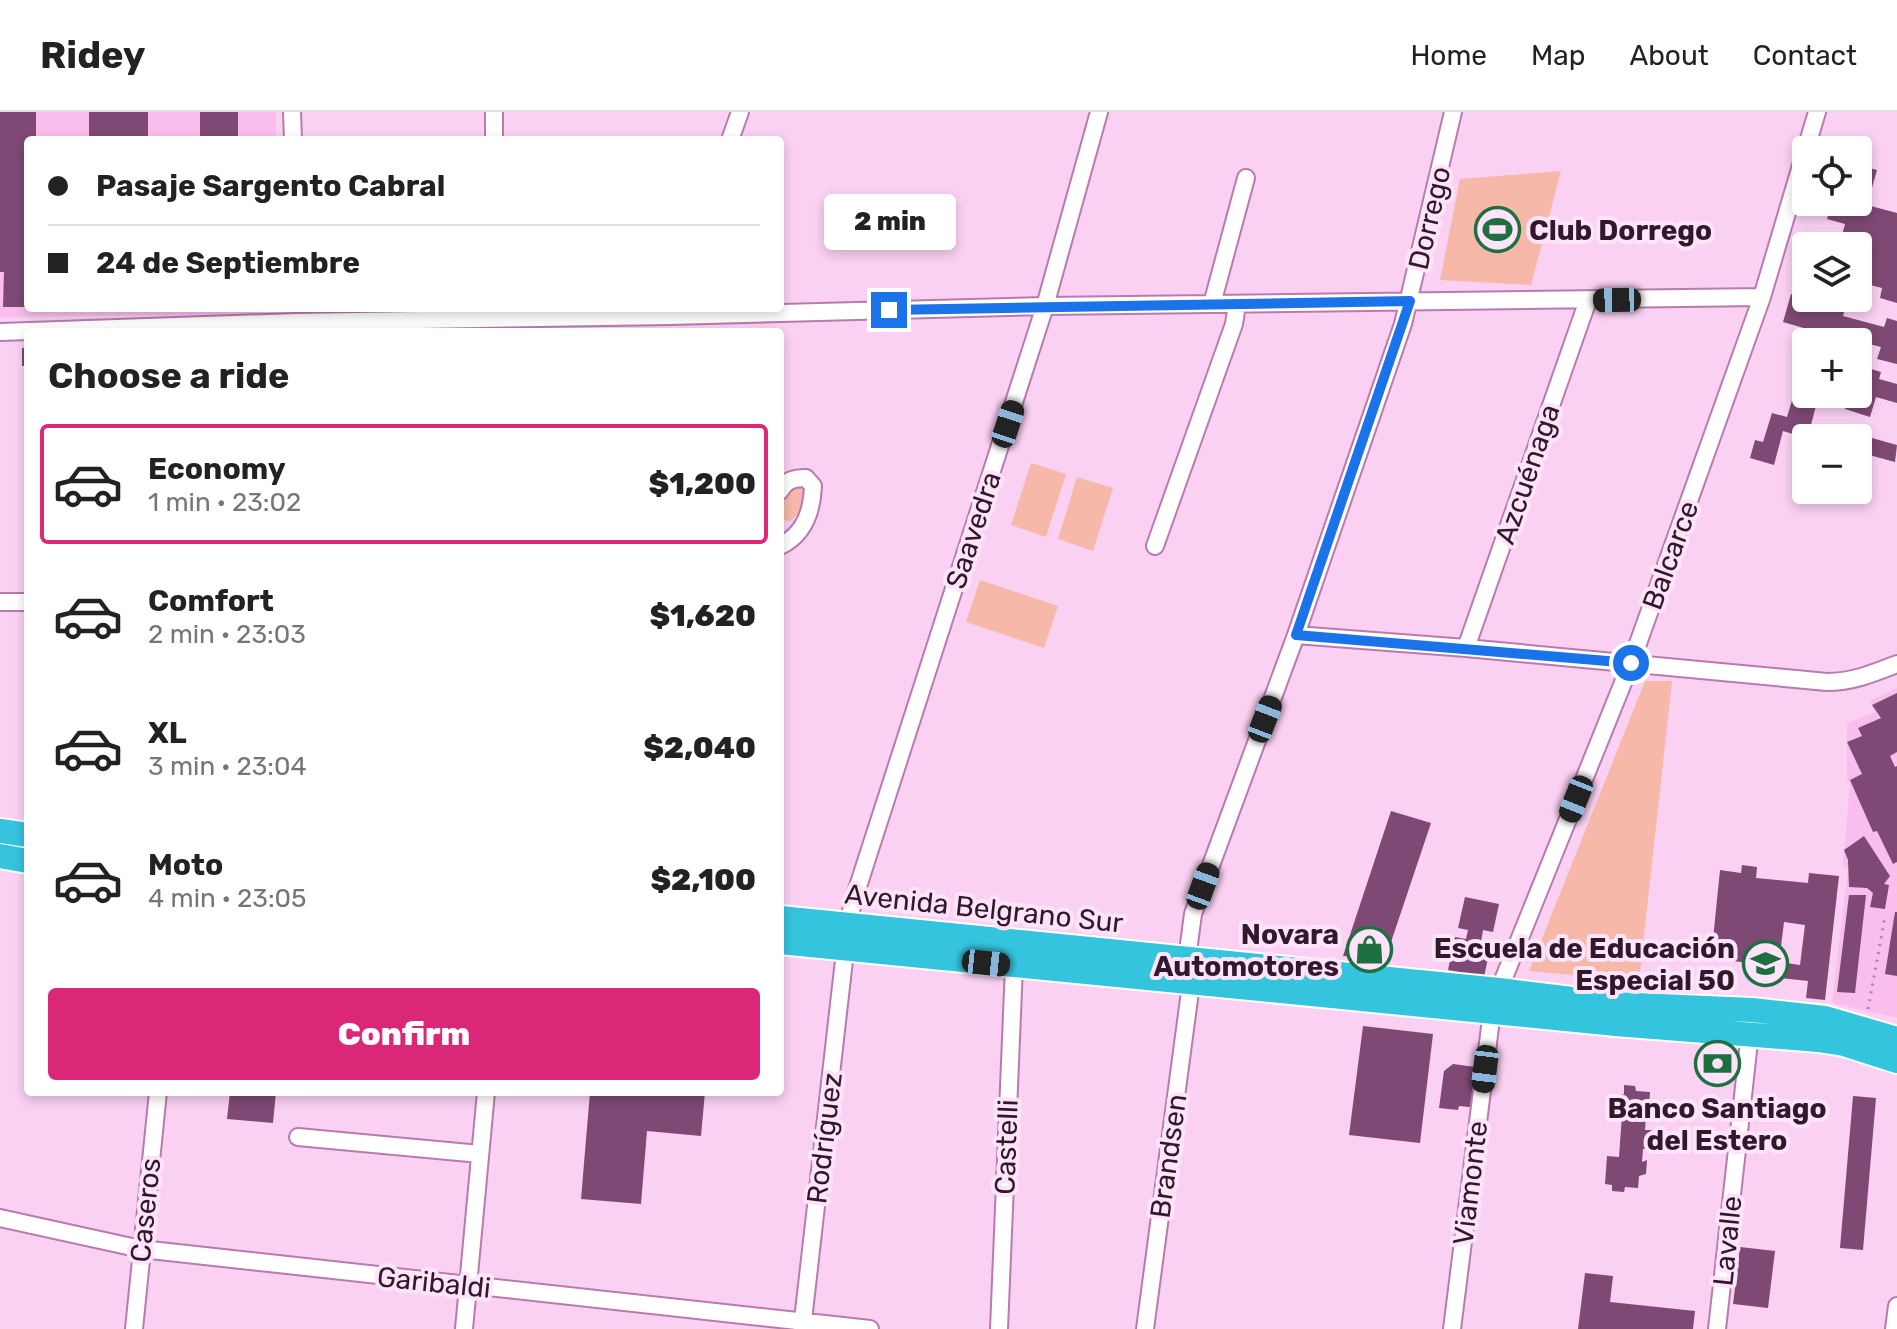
<!DOCTYPE html>
<html lang="en">
<head>
<meta charset="utf-8">
<style>
  :root { --surface:#fff; --page:#f2f2f2; --text:#222; --muted:#767676; --line:#e0e0e0; --accent:#db2777 }
  body { margin:0; font-family:Rubik,sans-serif; background:var(--page); color:var(--text); height:100vh; display:flex; flex-direction:column; font-size:30px; white-space:nowrap }
  * { box-sizing:border-box; margin:0 }
  p { font-size:26px; color:var(--muted) }
  .icon { flex:none; width:44px; height:44px; fill:none; stroke:currentColor; stroke-width:2; stroke-linecap:round; stroke-linejoin:round }
  .map { position:relative; flex:1; overflow:hidden }
  .panel { position:absolute; left:24px; top:216px; width:760px; height:768px; display:flex; flex-direction:column; background:var(--surface); border-radius:8px; box-shadow:0 4px 12px #0003 }
  .panel>* { flex:none }
  .guide { position:absolute; left:24px; top:24px; width:760px; height:176px; border-radius:8px; box-shadow:0 4px 12px #0003; display:grid; align-content:center; height:176px; padding:0 24px; background:var(--surface) }
  .tools { position:absolute; left:1792px; top:24px; display:grid; gap:16px }
  .tools a { display:grid; place-items:center; width:80px; height:80px; border-radius:8px; background:var(--surface); box-shadow:0 4px 12px #0003; font-size:40px }
  .end { position:absolute; width:36px; height:36px; margin:-18px; border:10px solid #1a73e8; background:#fff; box-shadow:0 0 0 4px #fff }
  .from { border-radius:50% }
  .bubble { position:absolute; height:56px; border-radius:8px; background:var(--surface); box-shadow:0 4px 12px #0003; font-size:26px; font-weight:800; line-height:56px; text-align:center }
  .car { position:absolute; width:24px; height:48px; margin:-24px -12px; border-radius:10px; box-shadow:0 0 6px 2px #0007; background:linear-gradient(#222 24%,#8ab4d8 0 40%,#222 0 76%,#8ab4d8 0 86%,#222 0) }
  .guide b { display:flex; align-items:center; gap:28px; height:76px; font-size:30px }
  .guide b+b { border-top:2px solid var(--line) }
  .guide i { width:20px; height:20px; background:var(--text) }
  ul { padding:0; list-style:none }
  li { display:flex; align-items:center; gap:24px; height:120px; margin:0 16px 12px; padding:0 8px; border:4px solid transparent; border-radius:8px }
  li div { flex:1 }
  li b { display:block; font-size:30px }
  li em { font-style:normal; font-weight:800 }
  li.current { border-color:var(--accent) }
  li>.icon { width:72px; height:72px; stroke-width:1.5 }
  h2 { padding:0 24px; font-size:36px; line-height:96px }
  .action { display:flex; gap:16px; margin-top:auto; padding:16px 24px }
  .action a { flex:1; height:92px; border-radius:8px; background:var(--accent); color:#fff; font-size:32px; font-weight:800; line-height:92px; text-align:center }
  header { display:flex; align-items:center; gap:48px; box-sizing:border-box; height:112px; padding:0 40px; background:var(--surface); border-bottom:2px solid var(--line) }
  header strong { font-size:38px }
  nav { display:flex; gap:44px; margin-inline-start:auto; font-size:28px }
  .map>svg:first-child { display:block }
</style>
</head>
<body>
<header>
<strong>Ridey</strong>
<nav><a>Home</a><a>Map</a><a>About</a><a>Contact</a></nav>
</header>
<div class="map">
<svg width="1897" height="1217" viewBox="0 0 1897 1217">
  <rect width="100%" height="100%" fill="#fad1f2"/>
  <path fill="#fabeee" d="M0 0H276V28H28V196H277V202L0 205Z
    M1897 576V906L1832 891 1848 757 1843 753 1850 672 1847 669V611L1875 600 1870 589Z"/>
  <path fill="#f6b8a9" d="M1561 59 1531 173 1440 168 1460 67Z
    M1031 351 1066 362 1046 425 1011 413Z
    M1077 365 1113 376 1093 439 1058 427Z
    M800 373 807 378 805 397 790 409 783 408C779 393 784 378 800 373Z
    M980 468 1058 494 1044 536 966 510Z
    M1645 569H1672L1639 869 1529 859Z"/>
  <path fill="#7e4975" fill-rule="evenodd" d="M0 0H36V28H28V195H3L4 160H0Z
    M89 0H148V28H89Z
    M200 0H238V28H200Z
    M1858 53 1877 58 1867 93 1897 101V191L1880 186 1882 176 1858 170V134H1839L1845 112 1827 107 1832 90H1858Z
    M1791 182 1821 191 1823 186H1848L1843 204 1884 215 1887 206 1897 209V252L1877 247 1881 235 1835 223 1833 230H1811L1814 219 1783 210Z
    M28 235V254H22V236Z
    M1796 249 1806 252V282H1819L1811 313 1842 322 1845 313 1862 318 1861 323 1897 333 1895 350 1858 340V326H1806L1783 319 1774 353 1750 346 1755 328 1763 330 1772 301 1787 305 1799 265 1792 260Z
    M1858 253 1881 260 1879 267 1897 272V291L1876 285 1870 305 1845 297 1849 282H1858Z
    M1897 581V640L1890 644 1895 655 1897 654V750L1893 752 1877 719 1873 720 1850 668 1862 662 1847 630 1862 624 1858 616 1881 606 1872 593Z
    M1391 699 1431 711 1385 848 1343 844Z
    M1864 724 1890 764 1884 772 1889 773 1885 797 1870 795 1873 781 1867 776 1849 775 1848 748 1844 738Z
    M1742 753 1757 755 1756 766 1808 771 1809 761 1839 764 1825 888 1806 886 1808 869 1770 865 1771 853 1711 847 1720 758 1741 761ZM1784 810 1805 813 1800 853 1779 850Z
    M1849 783H1866L1855 881 1837 880Z
    M1465 785 1499 792 1493 820 1483 818 1481 830 1491 832 1484 865 1448 858 1455 825 1466 827 1468 818 1458 816Z
    M1895 800H1897V864L1885 862Z
    M1363 914 1433 922 1420 1031 1349 1023Z
    M1453 952 1476 955 1470 995 1459 994 1458 998 1439 996 1444 959Z
    M1624 973 1635 974 1636 979 1650 980 1649 994 1653 995 1652 1007 1646 1004 1645 1018H1651L1649 1037H1643L1642 1050 1647 1048 1646 1062 1639 1064 1638 1076 1625 1075 1624 1080 1612 1079V1073L1605 1072 1607 1044 1619 1045 1622 1003H1616L1618 982H1624Z
    M230 980H276L273 1011 227 1007Z
    M590 980H705L701 1024 647 1019 641 1092 581 1087Z
    M1853 984 1876 986 1863 1138 1840 1136Z
    M1740 1135 1775 1139 1768 1196 1733 1192Z
    M1585 1161 1613 1164 1610 1190 1695 1199 1693 1217H1578Z"/>
  <g fill="none" stroke-linecap="round" stroke-linejoin="round">
    <defs>
      <path id="minor" d="M292 0 293 28
        M494 0V28
        M730 28 740 0
        M1212 192 1246 66
        M0 220 296 210 670 204 1045 194 1762 185
        M780 379C786 368 794 366 806 366L813 374C812 399 805 422 780 434
        M1155 434 1234 212 1237 192
        M0 490H28
        M1296 523 1466 536 1827 570C1853 570 1874 561 1897 552
        M1466 536 1588 188
        M1187 847 1193 802 1296 523 1403 212 1453 0
        M298 1025 480 1042
        M0 1106 141 1137 870 1217
        M134 1217 158 980
        M464 1217 486 980
        M802 1217 848 813 853 790 1045 194 1099 0
        M999 1217 1014 854
        M1145 1217 1191 872
        M1452 1217 1492 899 1499 878 1631 551 1762 185 1817 0
        M1717 1217 1751 912
        M1894 1217 1897 1194"/>
      <path id="highway" d="M0 719 28 723
        M0 744 28 749
        M780 806 1499 878 1613 892 1752 898 1825 906 1897 927
        M780 830 1616 912 1818 928 1844 932 1897 949"/>
    </defs>
    <use href="#minor" stroke="#ba7aae" stroke-width="20"/>
    <use href="#highway" stroke="#fff" stroke-width="28"/>
    <path stroke="#a886a2" stroke-width="3" stroke-dasharray="2 6" stroke-linecap="butt" d="M1868 897 1885 805"/>
    <use href="#minor" stroke="#fff" stroke-width="16"/>
    <use href="#highway" stroke="#35c4de" stroke-width="24"/>
  </g>
  <g fill="none" stroke-linecap="round" stroke-linejoin="round">
    <path stroke="#1a73e8" stroke-width="10" d="M889 198 1410 189 1296 523 1631 551"/>
  </g>
  <defs>
    <symbol id="stadium-ring" viewBox="-11 -11 22 22"><circle r="9.5" fill="#ffe3f9" stroke="#1f7041" stroke-width="1.5"/><path d="M0-5a6.5 5 0 1 0 0 10a6.5 5 0 1 0 0-10ZM-3.5-1.8h7v3.6h-7Z" fill="#1f7041"/></symbol>
    <symbol id="shop-ring" viewBox="-11 -11 22 22"><circle r="9.5" fill="#ffe3f9" stroke="#1f7041" stroke-width="1.5"/><path d="M-5-2.5h2.3a2.7 3.5 0 0 1 5.4 0H5L5.5 6h-11ZM-1.5-2.5h3a1.5 2.3 0 0 0-3 0Z" fill="#1f7041"/></symbol>
    <symbol id="school-ring" viewBox="-11 -11 22 22"><circle r="9.5" fill="#ffe3f9" stroke="#1f7041" stroke-width="1.5"/><path d="M0-5L7-2L0 1L-7-2ZM-4 1L0 2.5L4 1V4Q0 6-4 4Z" fill="#1f7041"/></symbol>
    <symbol id="bank-ring" viewBox="-11 -11 22 22"><circle r="9.5" fill="#ffe3f9" stroke="#1f7041" stroke-width="1.5"/><path d="M-6-4H6V4H-6ZM0-2.3a2.3 2.3 0 1 0 0 4.6a2.3 2.3 0 1 0 0-4.6Z" fill="#1f7041"/></symbol>
  </defs>
  <g fill-rule="evenodd">
    <use href="#stadium-ring" x="1472" y="92" width="51" height="51"/>
    <use href="#shop-ring" x="1344" y="812" width="51" height="51"/>
    <use href="#school-ring" x="1740" y="826" width="51" height="51"/>
    <use href="#bank-ring" x="1692" y="926" width="51" height="51"/>
  </g>
  <g text-anchor="middle" stroke-width="8" stroke-linejoin="round" paint-order="stroke">
    <g font-size="28" fill="#31182d" stroke="#ffe3f9">
      <text transform="translate(1429 106) rotate(-77)" y="10">Dorrego</text>
      <text transform="translate(1527 362) rotate(-71)" y="10">Azcuénaga</text>
      <text transform="translate(973 418) rotate(-72)" y="10">Saavedra</text>
      <text transform="translate(1670 443) rotate(-70)" y="10">Balcarce</text>
      <text transform="translate(984 796) rotate(6)" y="10">Avenida Belgrano Sur</text>
      <text transform="translate(824 1026) rotate(-83)" y="10">Rodríguez</text>
      <text transform="translate(1006 1035) rotate(-88)" y="10">Castelli</text>
      <text transform="translate(1168 1044) rotate(-82)" y="10">Brandsen</text>
      <text transform="translate(1470 1071) rotate(-83)" y="10">Viamonte</text>
      <text transform="translate(145 1098) rotate(-84)" y="10">Caseros</text>
      <text transform="translate(1727 1129) rotate(-84)" y="10">Lavalle</text>
      <text transform="translate(434 1170) rotate(6)" y="10">Garibaldi</text>
    </g>
    <g font-size="28" font-weight="bold" fill="#31182d" stroke="#ffe3f9" text-anchor="end">
      <text x="1529" y="128" text-anchor="start">Club Dorrego</text>
      <text x="1339" y="832">Novara<tspan x="1339" dy="32">Automotores</tspan></text>
      <text x="1735" y="846">Escuela de Educación<tspan x="1735" dy="32">Especial 50</tspan></text>
      <text x="1717" y="1006" text-anchor="middle">Banco Santiago<tspan x="1717" dy="32">del Estero</tspan></text>
    </g>
  </g>
</svg>
<div class="tools">
<a><svg class="icon" aria-label="locate" viewBox="0 0 24 24"><circle cx="12" cy="12" r="6"/><path d="M12 2v4M12 18v4M2 12h4M18 12h4"/></svg></a>
<a><svg class="icon" aria-label="layers" viewBox="0 0 24 24"><path d="M12 4l9 5-9 5-9-5zM3 14l9 5 9-5"/></svg></a>
<a>+</a>
<a>−</a>
</div>
<i class="end from" style="left:1631px;top:551px"></i>
<i class="end" style="left:889px;top:198px"></i>
<div class="bubble" style="left:824px;top:82px;width:132px">2 min</div>
<i class="car" style="left:1617px;top:188px;rotate:269deg"></i>
<i class="car" style="left:1008px;top:312px;rotate:18deg"></i>
<i class="car" style="left:1265px;top:607px;rotate:21deg"></i>
<i class="car" style="left:1576px;top:687px;rotate:202deg"></i>
<i class="car" style="left:1203px;top:774px;rotate:20deg"></i>
<i class="car" style="left:986px;top:851px;rotate:96deg"></i>
<i class="car" style="left:1485px;top:957px;rotate:187deg"></i>
<div class="guide">
<b><i class="from"></i>Pasaje Sargento Cabral</b>
<b><i></i>24 de Septiembre</b>
</div>
<section class="panel">
<h2>Choose a ride</h2>
<ul>
<li class="current"><svg class="icon" aria-label="car" viewBox="0 0 24 24"><path d="M5 17H2v-5l4-1 3-4h7l3 4 3 1v5h-3M9 17h6M6 11h13"/><circle cx="7" cy="17" r="2"/><circle cx="17" cy="17" r="2"/></svg><div><b>Economy</b><p>1 min · 23:02</p></div><em>$1,200</em></li>
<li><svg class="icon" aria-label="car" viewBox="0 0 24 24"><path d="M5 17H2v-5l4-1 3-4h7l3 4 3 1v5h-3M9 17h6M6 11h13"/><circle cx="7" cy="17" r="2"/><circle cx="17" cy="17" r="2"/></svg><div><b>Comfort</b><p>2 min · 23:03</p></div><em>$1,620</em></li>
<li><svg class="icon" aria-label="car" viewBox="0 0 24 24"><path d="M5 17H2v-5l4-1 3-4h7l3 4 3 1v5h-3M9 17h6M6 11h13"/><circle cx="7" cy="17" r="2"/><circle cx="17" cy="17" r="2"/></svg><div><b>XL</b><p>3 min · 23:04</p></div><em>$2,040</em></li>
<li><svg class="icon" aria-label="car" viewBox="0 0 24 24"><path d="M5 17H2v-5l4-1 3-4h7l3 4 3 1v5h-3M9 17h6M6 11h13"/><circle cx="7" cy="17" r="2"/><circle cx="17" cy="17" r="2"/></svg><div><b>Moto</b><p>4 min · 23:05</p></div><em>$2,100</em></li>
</ul>
<div class="action"><a>Confirm</a></div>
</section>
</div>
</body>
</html>
